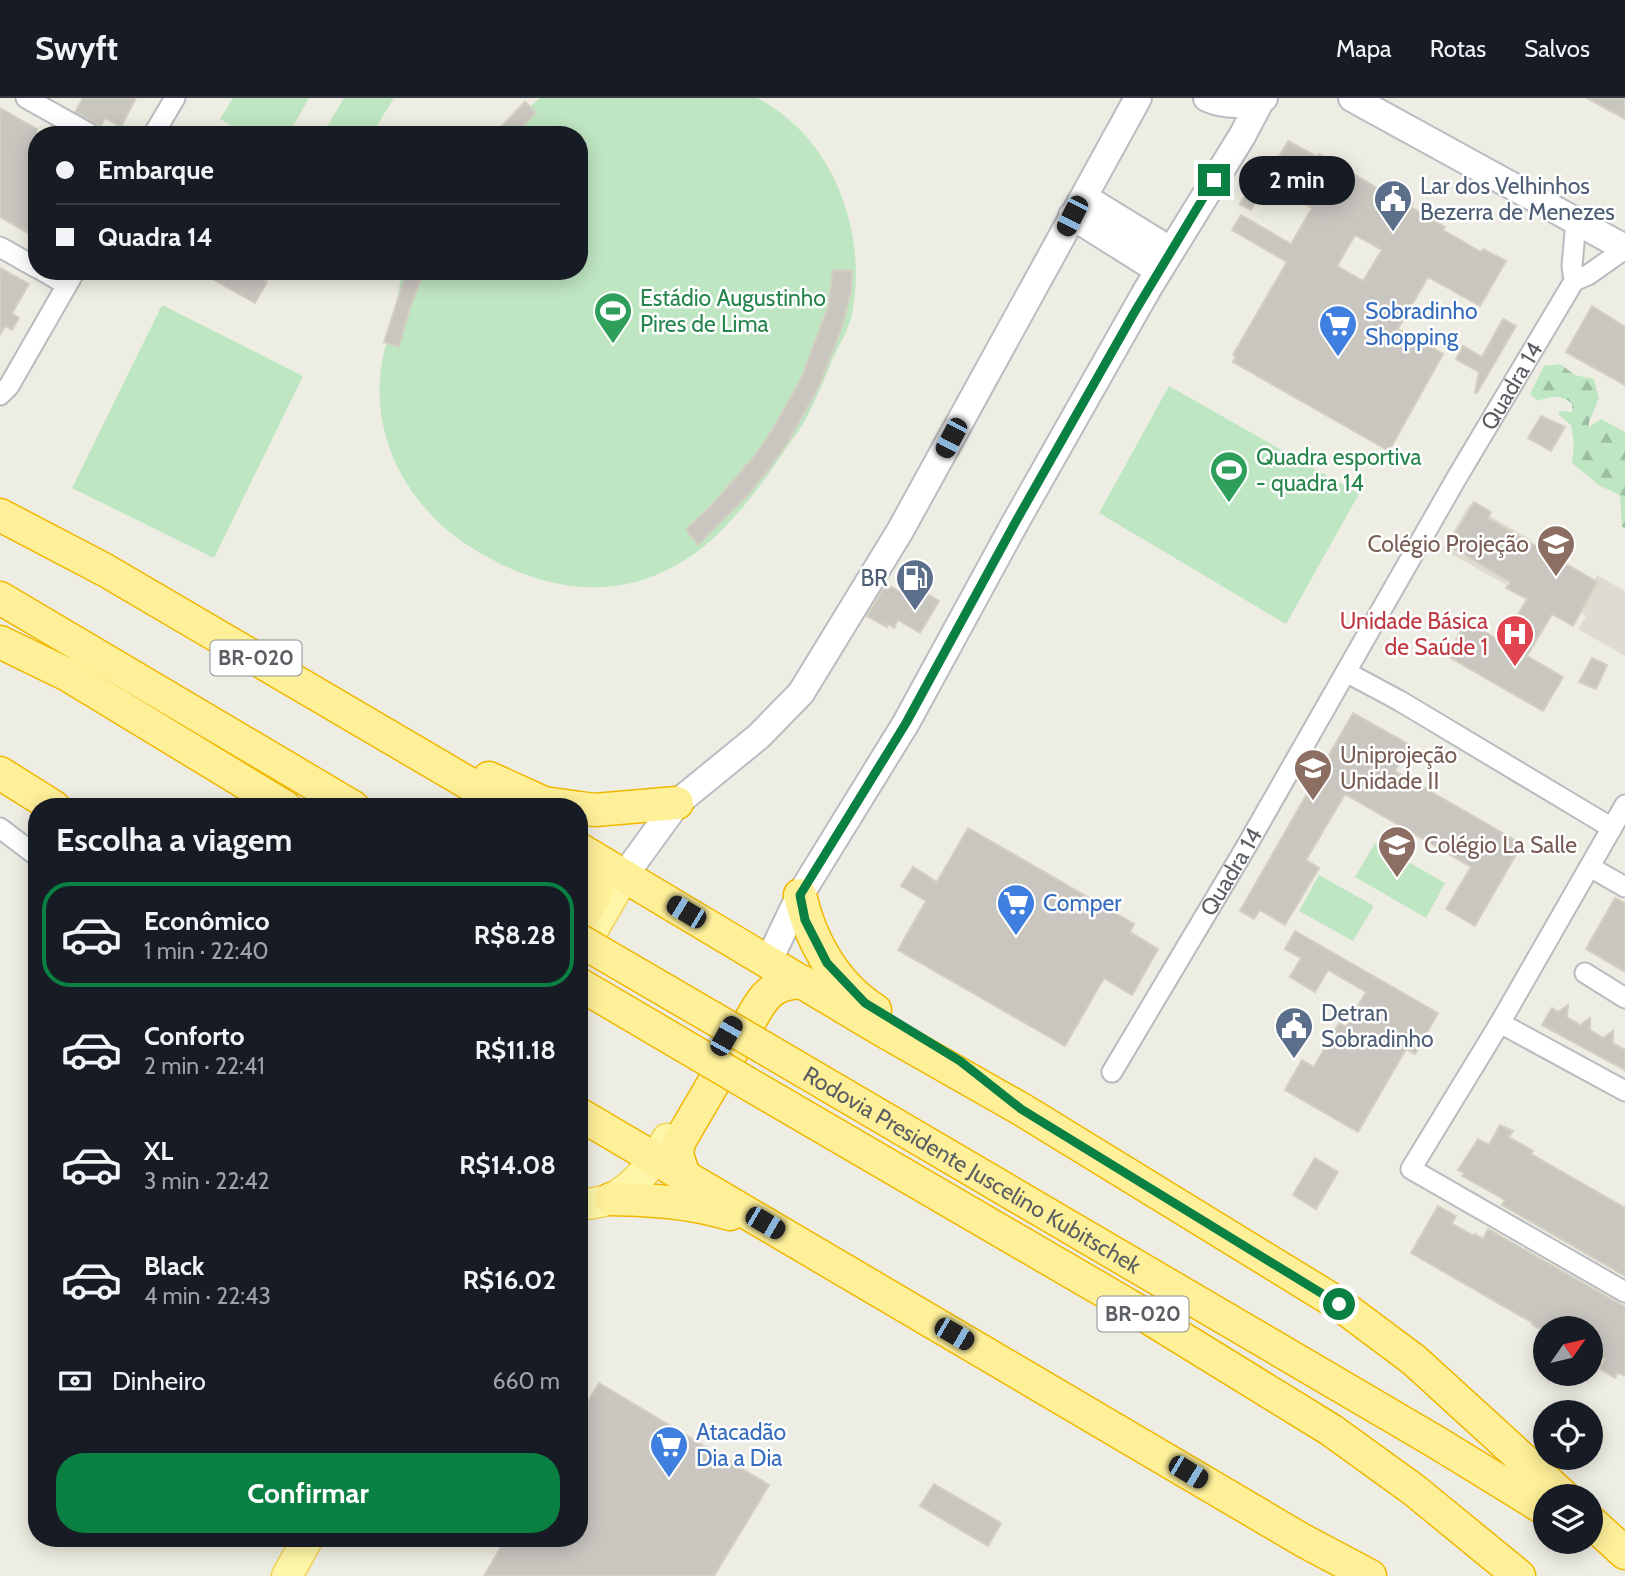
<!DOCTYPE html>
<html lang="pt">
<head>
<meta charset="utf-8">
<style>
  :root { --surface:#171b24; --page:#20242c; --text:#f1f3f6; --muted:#9ea1a6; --line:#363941; --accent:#0b8043 }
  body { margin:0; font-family:Cabin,sans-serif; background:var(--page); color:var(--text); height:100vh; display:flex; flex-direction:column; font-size:26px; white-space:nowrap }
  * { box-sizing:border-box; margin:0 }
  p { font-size:23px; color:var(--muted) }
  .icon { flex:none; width:38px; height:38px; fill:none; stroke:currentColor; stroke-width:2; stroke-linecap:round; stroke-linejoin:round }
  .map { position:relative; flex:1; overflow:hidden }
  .sheet { position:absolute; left:28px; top:700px; width:560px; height:749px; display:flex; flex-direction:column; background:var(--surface); border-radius:28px; box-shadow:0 4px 18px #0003 }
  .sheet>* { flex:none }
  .top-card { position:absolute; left:28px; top:28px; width:560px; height:154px; border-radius:28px; box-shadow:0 4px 18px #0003; display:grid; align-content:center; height:154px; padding:0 28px; background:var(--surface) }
  .needle { width:46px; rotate:56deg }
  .fabs { position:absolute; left:1533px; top:1218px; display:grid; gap:14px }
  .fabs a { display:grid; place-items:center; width:70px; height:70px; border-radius:50%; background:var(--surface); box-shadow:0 4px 18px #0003; font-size:35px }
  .end { position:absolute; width:32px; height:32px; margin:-16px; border:9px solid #0b8043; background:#fff; box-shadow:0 0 0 4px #fff }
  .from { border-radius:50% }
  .bubble { position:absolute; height:49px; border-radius:24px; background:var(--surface); box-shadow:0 4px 18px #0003; font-size:23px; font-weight:700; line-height:49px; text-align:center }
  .car { position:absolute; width:21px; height:42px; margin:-21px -10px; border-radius:9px; box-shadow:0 0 5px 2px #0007; background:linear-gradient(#222 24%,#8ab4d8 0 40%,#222 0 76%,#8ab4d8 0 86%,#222 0) }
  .top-card b { display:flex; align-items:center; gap:24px; height:66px; font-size:26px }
  .top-card b+b { border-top:2px solid var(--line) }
  .top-card i { width:18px; height:18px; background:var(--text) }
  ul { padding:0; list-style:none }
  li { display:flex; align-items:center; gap:21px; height:105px; margin:0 14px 10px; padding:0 14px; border:4px solid transparent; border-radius:28px }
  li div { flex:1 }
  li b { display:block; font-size:26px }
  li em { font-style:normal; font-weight:700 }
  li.current { border-color:var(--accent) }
  li>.icon { width:63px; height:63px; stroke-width:1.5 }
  h2 { padding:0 28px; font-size:32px; line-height:84px }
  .pay { display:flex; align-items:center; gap:18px; height:77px; padding:0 28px; font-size:26px }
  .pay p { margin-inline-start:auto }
  .primary-button { display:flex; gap:14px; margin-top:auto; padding:14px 28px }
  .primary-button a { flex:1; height:80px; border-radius:28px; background:var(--accent); color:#fff; font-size:28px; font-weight:700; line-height:80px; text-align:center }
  header { display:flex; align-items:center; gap:42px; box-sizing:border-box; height:98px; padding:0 35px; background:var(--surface); border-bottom:2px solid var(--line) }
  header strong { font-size:33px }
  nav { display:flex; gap:38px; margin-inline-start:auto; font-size:24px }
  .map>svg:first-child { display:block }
</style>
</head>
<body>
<header>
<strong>Swyft</strong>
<nav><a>Mapa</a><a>Rotas</a><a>Salvos</a></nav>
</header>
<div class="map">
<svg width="1625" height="1478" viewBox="0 0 1625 1478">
  <defs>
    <pattern id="forest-firs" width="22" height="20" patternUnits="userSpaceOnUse" patternTransform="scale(1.75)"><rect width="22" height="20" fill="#bfe6c2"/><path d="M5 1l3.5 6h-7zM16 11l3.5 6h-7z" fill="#9ebea1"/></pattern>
  </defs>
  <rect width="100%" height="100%" fill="#eeede3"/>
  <path fill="#dedcd1" d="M1470 406 1531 442 1529 446 1594 483 1597 477 1625 493V558L1578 531 1586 518 1514 472 1506 487 1443 451Z"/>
  <path fill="#bfe6c2" d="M233 0H309L288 37H248L220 21Z
    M344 0H394L371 37H322Z
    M540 0H757C834 39 868 135 852 216 849 231 839 247 832 262 825 280 817 299 808 317 803 328 794 339 787 349 764 384 735 423 702 450 686 463 660 477 639 483 581 500 521 481 472 450 409 411 369 339 382 264 384 250 390 236 393 222 397 206 399 189 402 173H579V37H496Z
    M162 207 303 278 214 460 72 390Z
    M1169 288 1359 396 1286 526 1099 415Z
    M1375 745 1445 785 1426 820 1355 779Z
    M1319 777 1374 808 1353 843 1299 813Z"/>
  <path fill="url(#forest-firs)" d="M1560 266 1575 277 1594 281 1599 300 1589 324V329L1601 321 1625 334V430L1622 429 1620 397 1600 388 1572 365 1574 347 1571 327 1559 317V313L1572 314V306C1561 296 1551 298 1538 303L1530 296 1544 268Z"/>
  <path fill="#c9c6c0" stroke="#d3cfc1" stroke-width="2" fill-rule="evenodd" d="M83 0H136L121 29 105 20 101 28 75 14Z
    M1587 0H1625V21Z
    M525 4 536 15 514 37H493Z
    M0 10 37 31V140L0 119Z
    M1288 43 1317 59 1319 56 1393 99 1395 96 1413 106 1411 109 1445 129 1443 132 1481 154 1483 151 1506 163 1480 208 1428 179 1398 231 1443 256 1389 353 1233 264 1236 259 1233 257 1287 164 1232 132 1241 117 1291 146 1312 110 1294 100 1296 96 1267 79ZM1355 137 1382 152 1363 183 1337 168Z
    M1256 78 1267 85 1251 112 1240 106Z
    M0 170 29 186 12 215 19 220 12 232 5 228 0 237Z
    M833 172 852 173 851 193 841 232 818 290 788 344 768 372 747 398 698 447 686 431 710 409 753 360 771 334 801 281 828 209Z
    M220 173H266L261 181 267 184 255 205 214 182Z
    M407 173H424L409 213 399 249 384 244Z
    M1592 208 1625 229V287L1566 254Z
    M1503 221 1516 228 1477 295 1475 294 1479 274 1456 261 1463 248 1482 259Z
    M1541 318 1565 329 1551 353 1528 340Z
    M1474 404 1491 414 1488 420 1597 484 1573 528 1552 516 1527 558 1563 579 1543 613 1447 558 1467 523 1502 544 1527 501 1506 490 1510 484 1448 447Z
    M886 486 913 501 919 491 939 503 920 535 898 522 894 530 888 526 887 529 867 518Z
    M1592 560 1607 567 1596 591 1579 584Z
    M1353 615 1410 647 1395 673 1522 746 1475 828 1446 811 1471 769 1345 696 1306 762 1319 770 1285 827 1260 812 1254 821 1240 813Z
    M968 730 1134 826 1130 834 1158 851 1132 897 1104 880 1065 948 898 852 926 803 901 788 913 769 937 784Z
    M1615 800 1625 805V874L1586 851Z
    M1295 833 1438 915 1415 956 1406 951 1358 1034 1285 992 1302 962 1314 969 1339 925 1346 929 1366 894 1328 872 1315 894 1290 879 1301 860 1285 851Z
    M1568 907 1567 919 1580 927 1590 920V932L1603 940 1613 933V945L1625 952V972L1542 927 1552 910 1558 914Z
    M1500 1027 1513 1033 1509 1039 1533 1053 1531 1056 1625 1110V1178L1502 1107 1505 1102 1462 1078 1464 1075 1458 1072 1478 1041 1489 1047Z
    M1315 1060 1338 1074 1316 1111 1293 1097Z
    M1438 1108 1456 1118 1452 1126 1474 1138 1475 1136 1483 1141 1488 1131 1625 1209V1278L1618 1275 1615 1280 1600 1271 1605 1261 1591 1252V1230H1538L1532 1226 1533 1225 1411 1155Z
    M599 1285 769 1387 714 1478H484L506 1440H579V1319Z
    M934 1386 1001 1425 988 1448 920 1408Z"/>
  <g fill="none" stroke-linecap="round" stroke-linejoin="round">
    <defs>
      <g id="minor">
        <path d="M26 0 92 37"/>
        <path d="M153 37 175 0"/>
        <path d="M0 149 37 170"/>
        <path d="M43 173 67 187"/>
        <path d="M1574 183 1572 168 1576 123"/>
        <path d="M1574 183 1588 177 1625 151"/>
        <path d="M0 297 9 288 75 173"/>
        <path d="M1346 574 1400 603 1612 730"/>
        <path d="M1625 707 1500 925 1411 1071 1625 1194"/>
        <path d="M0 730 37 758"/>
        <path d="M1590 769 1625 789"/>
        <path d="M1585 875 1625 900"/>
        <path d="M1500 925 1625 993"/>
        <path id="s1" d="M1112 974 1246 749 1456 381 1574 183"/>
      </g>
      <path id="secondary" d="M1207 0C1224 8 1247 8 1264 0
        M1352 0 1625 150
        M1084 99 1170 152
        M1072 118 1158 172
        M624 778 677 705 759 638 801 595 900 433 1138 0
        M768 864 800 797 906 625 1015 425 1147 192 1242 38 1261 2"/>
      <path id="primary" d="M591 835 624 778
        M579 1107C590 1105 603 1105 613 1100 637 1087 653 1065 667 1041
        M287 1478 308 1440"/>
      <g id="trunk">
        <path d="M0 417 105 472 509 709"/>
        <path d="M0 500 353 709"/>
        <path d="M0 544 68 577 285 709"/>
        <path d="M0 675 54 709"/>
        <path d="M489 680 544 705 573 709"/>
        <path d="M579 710 595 712 677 705"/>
        <path d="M579 751 882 932 1021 1011 1339 1206 1414 1262 1563 1398"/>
        <path d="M800 797C810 842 835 887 875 912"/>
        <path d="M579 824C595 797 606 790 592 759"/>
        <path id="s2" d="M771 954 1436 1344 1545 1411"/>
        <path d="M747 985 1128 1207 1331 1332 1414 1392 1519 1478"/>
        <path d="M579 1016 1304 1443 1370 1478"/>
        <path d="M684 1078 677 1056 679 1044 758 909C770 890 781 885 803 884"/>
        <path d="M611 1101C655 1102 688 1104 730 1116"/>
        <path d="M1591 1424 1625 1455"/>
      </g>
    </defs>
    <use href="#minor" stroke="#b8bbc0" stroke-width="23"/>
    <use href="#secondary" stroke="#b9bcc2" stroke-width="30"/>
    <use href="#primary" stroke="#f2d258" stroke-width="33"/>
    <use href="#trunk" stroke="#f1b700" stroke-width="35"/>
    <use href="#minor" stroke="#fff" stroke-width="19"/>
    <use href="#secondary" stroke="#fff" stroke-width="26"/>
    <use href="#primary" stroke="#fff7a7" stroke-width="30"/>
    <use href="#trunk" stroke="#fef099" stroke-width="32"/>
    <defs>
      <path id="trunk-bridge" d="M579 842 771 954
        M579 886 747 985"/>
    </defs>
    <use href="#trunk-bridge" stroke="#f1b700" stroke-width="35" stroke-linecap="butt"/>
    <use href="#trunk-bridge" stroke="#fef099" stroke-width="32"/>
  </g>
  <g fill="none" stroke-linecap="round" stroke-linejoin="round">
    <path stroke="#0b8043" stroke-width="9" d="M1214 82 1134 215 1015 425 906 625 800 797 805 822 827 865 865 905 960 963 1021 1011 1339 1206"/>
  </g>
  <defs>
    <symbol id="civic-pin" viewBox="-11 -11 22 30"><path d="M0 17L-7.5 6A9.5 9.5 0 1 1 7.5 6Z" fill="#5c6f8a" stroke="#fff"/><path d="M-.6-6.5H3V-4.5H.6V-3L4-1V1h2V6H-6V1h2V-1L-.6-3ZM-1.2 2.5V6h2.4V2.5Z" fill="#fff"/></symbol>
    <symbol id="stadium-pin" viewBox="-11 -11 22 30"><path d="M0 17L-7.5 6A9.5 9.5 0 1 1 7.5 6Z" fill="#2e9e5b" stroke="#fff"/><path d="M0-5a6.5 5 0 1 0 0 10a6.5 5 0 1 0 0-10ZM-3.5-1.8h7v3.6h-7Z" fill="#fff"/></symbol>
    <symbol id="supermarket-pin" viewBox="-11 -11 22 30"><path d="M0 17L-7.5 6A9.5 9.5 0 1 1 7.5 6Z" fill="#3f7fe0" stroke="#fff"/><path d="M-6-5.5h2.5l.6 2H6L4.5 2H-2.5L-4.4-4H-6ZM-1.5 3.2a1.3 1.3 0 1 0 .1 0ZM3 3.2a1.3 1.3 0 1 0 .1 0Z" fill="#fff"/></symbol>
    <symbol id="school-pin" viewBox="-11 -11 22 30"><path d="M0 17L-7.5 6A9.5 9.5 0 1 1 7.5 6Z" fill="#8d6e63" stroke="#fff"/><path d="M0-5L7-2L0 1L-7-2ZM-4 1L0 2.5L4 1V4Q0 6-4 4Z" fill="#fff"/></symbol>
    <symbol id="fuel-pin" viewBox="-11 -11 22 30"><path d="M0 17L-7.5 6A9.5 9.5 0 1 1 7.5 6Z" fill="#5c6f8a" stroke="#fff"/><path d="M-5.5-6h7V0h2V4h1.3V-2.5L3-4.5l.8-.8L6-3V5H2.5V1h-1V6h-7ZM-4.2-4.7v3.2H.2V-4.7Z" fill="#fff"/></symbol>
    <symbol id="hospital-pin" viewBox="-11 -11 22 30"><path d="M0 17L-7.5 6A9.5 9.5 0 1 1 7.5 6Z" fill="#e0444e" stroke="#fff"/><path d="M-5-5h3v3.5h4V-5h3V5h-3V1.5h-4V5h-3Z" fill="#fff"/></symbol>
    <symbol id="university-pin" viewBox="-11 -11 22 30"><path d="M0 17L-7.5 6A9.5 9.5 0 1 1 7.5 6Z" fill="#8d6e63" stroke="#fff"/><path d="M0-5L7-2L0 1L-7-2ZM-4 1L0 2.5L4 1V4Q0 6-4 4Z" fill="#fff"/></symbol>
  </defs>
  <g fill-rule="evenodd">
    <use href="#civic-pin" x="1371" y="79" width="44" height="60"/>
    <use href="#stadium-pin" x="591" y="191" width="44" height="60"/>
    <use href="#supermarket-pin" x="1316" y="204" width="44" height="60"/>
    <use href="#stadium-pin" x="1207" y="350" width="44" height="60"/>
    <use href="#school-pin" x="1534" y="424" width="44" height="60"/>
    <use href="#fuel-pin" x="893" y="458" width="44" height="60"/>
    <use href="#hospital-pin" x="1493" y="514" width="44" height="60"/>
    <use href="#university-pin" x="1291" y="648" width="44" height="60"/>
    <use href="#school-pin" x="1375" y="725" width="44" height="60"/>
    <use href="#supermarket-pin" x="994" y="783" width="44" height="60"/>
    <use href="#civic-pin" x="1272" y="906" width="44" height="60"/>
    <use href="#supermarket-pin" x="647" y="1325" width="44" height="60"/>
  </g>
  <g text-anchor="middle" stroke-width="5" stroke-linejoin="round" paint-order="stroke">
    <g fill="#fff" stroke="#8c8f92" stroke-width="2">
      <rect x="210.5" y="542.5" width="91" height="35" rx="5"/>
      <rect x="1097.5" y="1198.5" width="91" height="35" rx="5"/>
    </g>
    <g font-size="21" font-weight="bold" fill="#5b5f64">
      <text x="256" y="567">BR-020</text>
      <text x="1143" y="1223">BR-020</text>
    </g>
    <g font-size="23" fill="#4e5e75" stroke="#fff" text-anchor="start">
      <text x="1420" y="96">Lar dos Velhinhos<tspan x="1420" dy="26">Bezerra de Menezes</tspan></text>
      <text x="888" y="488" text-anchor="end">BR</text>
      <text x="1321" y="923">Detran<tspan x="1321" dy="26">Sobradinho</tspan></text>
    </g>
    <g font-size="23" fill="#27864d" stroke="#fff" text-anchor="start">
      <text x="640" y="208">Estádio Augustinho<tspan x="640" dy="26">Pires de Lima</tspan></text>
      <text x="1256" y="367">Quadra esportiva<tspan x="1256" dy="26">- quadra 14</tspan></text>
    </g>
    <g font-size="23" fill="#366cbe" stroke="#fff" text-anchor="start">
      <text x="1365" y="221">Sobradinho<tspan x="1365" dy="26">Shopping</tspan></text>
      <text x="1043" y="813">Comper</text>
      <text x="696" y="1342">Atacadão<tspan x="696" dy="26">Dia a Dia</tspan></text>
    </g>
    <g font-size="23" fill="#5b5f64" stroke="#fff">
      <text dy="8" stroke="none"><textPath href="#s1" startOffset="794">Quadra 14</textPath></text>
      <text dy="8" stroke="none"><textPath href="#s1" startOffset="233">Quadra 14</textPath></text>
      <text dy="8" stroke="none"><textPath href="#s2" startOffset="233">Rodovia Presidente Juscelino Kubitschek</textPath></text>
    </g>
    <g font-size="23" fill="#785e54" stroke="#fff" text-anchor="start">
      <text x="1529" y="454" text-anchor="end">Colégio Projeção</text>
      <text x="1340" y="665">Uniprojeção<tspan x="1340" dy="26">Unidade II</tspan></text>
      <text x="1424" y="755">Colégio La Salle</text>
    </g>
    <g font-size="23" fill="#be3a42" stroke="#fff" text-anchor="end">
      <text x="1488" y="531">Unidade Básica<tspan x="1488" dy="26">de Saúde 1</tspan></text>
    </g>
  </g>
</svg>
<div class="fabs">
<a><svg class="needle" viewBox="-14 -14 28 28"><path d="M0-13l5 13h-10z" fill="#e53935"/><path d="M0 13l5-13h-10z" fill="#9ea1a6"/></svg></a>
<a><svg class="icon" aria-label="locate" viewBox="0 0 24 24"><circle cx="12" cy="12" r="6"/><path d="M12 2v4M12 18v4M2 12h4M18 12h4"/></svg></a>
<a><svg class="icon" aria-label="layers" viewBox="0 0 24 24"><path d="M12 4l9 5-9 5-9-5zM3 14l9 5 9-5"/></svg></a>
</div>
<i class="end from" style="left:1339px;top:1206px"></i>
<i class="end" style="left:1214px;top:82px"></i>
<div class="bubble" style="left:1239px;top:58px;width:116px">2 min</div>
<i class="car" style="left:1072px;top:118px;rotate:207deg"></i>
<i class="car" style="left:951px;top:340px;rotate:208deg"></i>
<i class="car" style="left:686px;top:814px;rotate:301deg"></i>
<i class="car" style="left:726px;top:938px;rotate:30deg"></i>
<i class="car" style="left:765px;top:1125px;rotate:120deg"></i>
<i class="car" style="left:954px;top:1236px;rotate:120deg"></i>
<i class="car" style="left:1188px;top:1374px;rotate:121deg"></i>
<div class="top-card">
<b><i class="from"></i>Embarque</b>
<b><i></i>Quadra 14</b>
</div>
<section class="sheet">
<h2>Escolha a viagem</h2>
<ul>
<li class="current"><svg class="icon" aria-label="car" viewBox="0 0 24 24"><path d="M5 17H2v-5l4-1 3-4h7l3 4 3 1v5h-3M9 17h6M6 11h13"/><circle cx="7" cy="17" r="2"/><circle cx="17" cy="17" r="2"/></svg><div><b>Econômico</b><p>1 min · 22:40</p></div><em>R$8.28</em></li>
<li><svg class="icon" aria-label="car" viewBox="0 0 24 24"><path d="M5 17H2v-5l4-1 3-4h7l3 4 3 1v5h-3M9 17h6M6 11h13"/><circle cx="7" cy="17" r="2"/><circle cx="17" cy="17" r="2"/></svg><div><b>Conforto</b><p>2 min · 22:41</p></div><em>R$11.18</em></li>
<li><svg class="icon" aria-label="car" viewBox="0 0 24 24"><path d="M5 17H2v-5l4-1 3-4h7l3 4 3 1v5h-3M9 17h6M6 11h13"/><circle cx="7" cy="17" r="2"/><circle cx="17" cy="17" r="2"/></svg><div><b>XL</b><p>3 min · 22:42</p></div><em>R$14.08</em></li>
<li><svg class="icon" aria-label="car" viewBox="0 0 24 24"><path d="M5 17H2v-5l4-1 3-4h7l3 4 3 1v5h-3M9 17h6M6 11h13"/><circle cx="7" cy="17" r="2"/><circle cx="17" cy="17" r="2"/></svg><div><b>Black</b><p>4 min · 22:43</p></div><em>R$16.02</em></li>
</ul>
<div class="pay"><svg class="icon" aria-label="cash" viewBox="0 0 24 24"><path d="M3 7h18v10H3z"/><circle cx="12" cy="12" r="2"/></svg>Dinheiro<p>660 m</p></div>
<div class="primary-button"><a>Confirmar</a></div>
</section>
</div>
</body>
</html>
